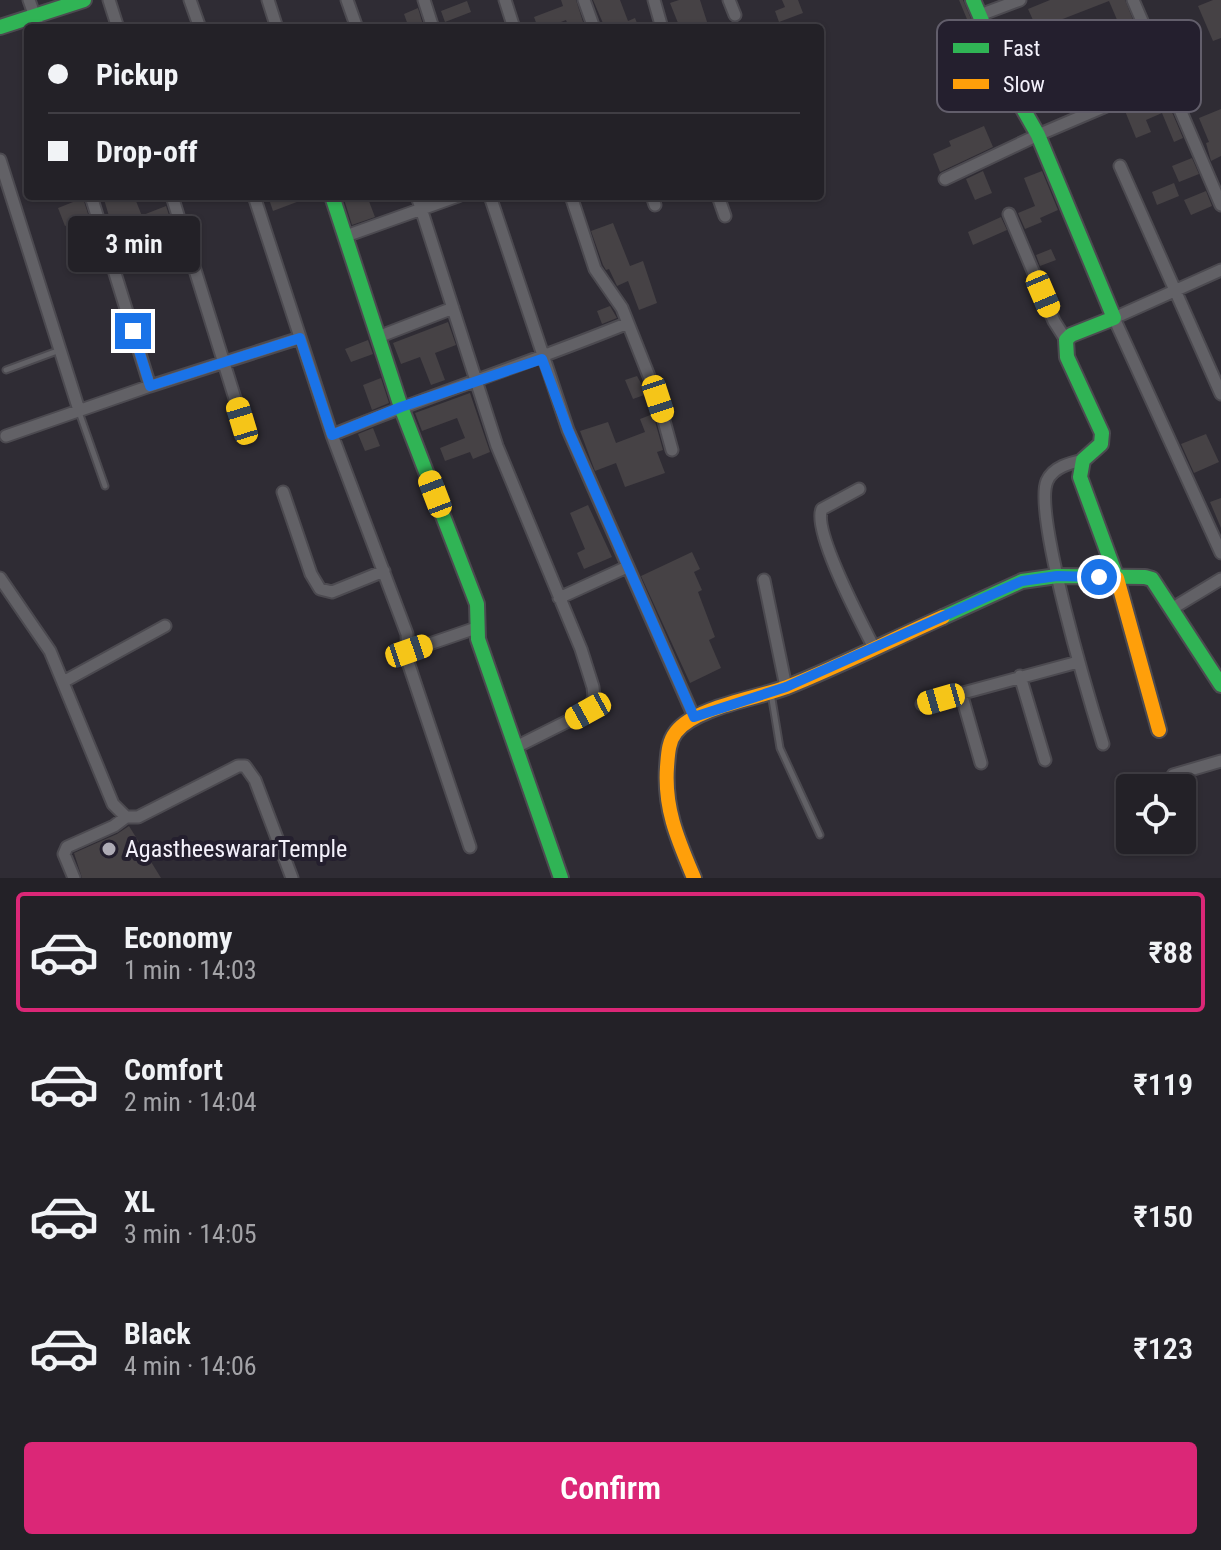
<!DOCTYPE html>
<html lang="en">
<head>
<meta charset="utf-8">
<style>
  :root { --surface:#232127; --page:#2b292f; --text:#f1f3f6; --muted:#a3a3a7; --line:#403e44; --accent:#db2777 }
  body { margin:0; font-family:"Roboto Condensed",sans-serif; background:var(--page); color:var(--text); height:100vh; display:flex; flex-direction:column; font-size:30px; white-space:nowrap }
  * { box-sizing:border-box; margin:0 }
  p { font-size:26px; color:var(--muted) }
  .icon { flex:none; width:44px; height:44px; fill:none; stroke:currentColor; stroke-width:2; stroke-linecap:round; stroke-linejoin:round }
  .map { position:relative; height:878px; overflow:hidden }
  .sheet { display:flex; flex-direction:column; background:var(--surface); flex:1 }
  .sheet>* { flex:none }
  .banner { position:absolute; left:24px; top:24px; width:800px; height:176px; border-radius:8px; box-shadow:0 2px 6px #0004,0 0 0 2px var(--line); display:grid; align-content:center; height:176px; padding:0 24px; background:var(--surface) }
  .controls { position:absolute; left:1116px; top:774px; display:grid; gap:16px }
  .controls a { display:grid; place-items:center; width:80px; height:80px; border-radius:8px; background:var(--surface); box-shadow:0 2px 6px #0004,0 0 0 2px var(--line); font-size:40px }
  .end { position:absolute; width:36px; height:36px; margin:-18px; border:10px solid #1a73e8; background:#fff; box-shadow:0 0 0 4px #fff }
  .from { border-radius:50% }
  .bubble { position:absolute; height:56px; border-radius:8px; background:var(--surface); box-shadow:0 2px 6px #0004,0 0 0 2px var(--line); font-size:26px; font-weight:600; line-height:56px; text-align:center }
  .car { position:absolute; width:24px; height:48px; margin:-24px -12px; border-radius:10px; box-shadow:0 0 6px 2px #0007; background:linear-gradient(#f5c518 24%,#345 0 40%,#f5c518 0 76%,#345 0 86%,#f5c518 0) }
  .banner b { display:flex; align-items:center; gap:28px; height:76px; font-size:30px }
  .banner b+b { border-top:2px solid var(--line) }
  .banner i { width:20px; height:20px; background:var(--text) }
  ul { padding:14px 0 0; list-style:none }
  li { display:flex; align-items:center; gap:24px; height:120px; margin:0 16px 12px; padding:0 8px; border:4px solid transparent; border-radius:8px }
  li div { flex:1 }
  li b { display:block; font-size:30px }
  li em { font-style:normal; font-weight:600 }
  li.current { border-color:var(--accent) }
  li>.icon { width:72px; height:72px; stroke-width:1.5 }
  .action { display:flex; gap:16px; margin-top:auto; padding:16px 24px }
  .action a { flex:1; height:92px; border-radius:8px; background:var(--accent); color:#fff; font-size:32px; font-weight:600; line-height:92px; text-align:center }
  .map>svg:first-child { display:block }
</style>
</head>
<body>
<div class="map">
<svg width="1221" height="878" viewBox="0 0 1221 878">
  <rect width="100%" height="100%" fill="#2f2c34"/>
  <path fill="#464245" d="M561 0H576L585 28H569L566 20 546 28H538L534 17 563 6Z
    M593 0H620L628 21 635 18 639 28H605Z
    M679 0H700L709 28H680L670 3Z
    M782 0H798L803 13 779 22 775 11 785 7Z
    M959 0H963L1003 94 999 96Z
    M1050 0H1125L1148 57 1129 65 1117 38 1097 46 1091 33 1118 22 1109 1 1037 29 1028 9Z
    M1213 0H1221V38L1213 41 1198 6Z
    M467 1 471 12 445 22 441 11Z
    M418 8 424 28H409L404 14Z
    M1163 91 1183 138 1174 142 1162 113 1146 120 1151 132 1136 138 1125 111 1142 104 1141 100Z
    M1221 109V156L1211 161 1206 143 1209 142 1199 118Z
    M984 126 993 147 940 172 933 154 951 146 949 141Z
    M1192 158 1199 174 1179 182 1172 166Z
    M983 171 992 193 975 200 966 179Z
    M1042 171 1058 210 1040 218 1042 222 1025 229 1018 213 1035 206 1024 178Z
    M1174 183 1179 196 1157 205 1152 192Z
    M1206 191 1212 206 1191 215 1184 200Z
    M103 196H134L144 221 114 233Z
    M268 196H310V197L273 211Z
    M343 196H367L375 217 352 225Z
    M83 198 89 217 65 226 58 208Z
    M166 206 172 224 149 233 143 215Z
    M1001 217 1007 230 973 245 968 232Z
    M613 223 630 266 643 261 657 303 639 310 628 281 617 286 609 269 606 270 603 265 591 231Z
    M177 241 186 269 172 274 162 247Z
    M1051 249 1056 260 1040 266 1036 255Z
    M610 306 617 318 602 324 597 311Z
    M448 322 456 345 435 353 445 380 431 385 420 357 401 364 393 343Z
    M368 340 373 354 351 362 345 349Z
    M637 376 647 394 633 399 625 380Z
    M381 378 389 403 372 410 363 385Z
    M470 393 490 452 473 459 470 452 445 461 440 448 465 438 457 418 422 431 415 413Z
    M653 414 663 450 657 452 665 473 625 487 616 463 595 471 580 431 608 422 616 443 645 432 640 419Z
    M373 428 380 446 365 451 358 434Z
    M1206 434 1219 462 1194 473 1181 444Z
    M1221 498V528L1210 502Z
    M588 505 612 557 584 569 577 553 585 549 570 513Z
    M692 552 700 569 694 572 702 590 698 592 715 637 709 640 721 668 690 683 641 576Z
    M129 826 161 878H82L74 853 117 834Z"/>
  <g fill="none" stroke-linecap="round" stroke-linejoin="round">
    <defs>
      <path id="lane" d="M6 370 60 350
        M79 412 105 486
        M771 693 780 748 820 835"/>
      <path id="street" d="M29 0 39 28
        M109 0 118 28
        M190 0 200 28
        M268 0 277 28
        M347 0 357 28
        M424 0 433 28
        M505 0 514 28
        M584 0 594 28
        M654 0 662 28
        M729 0 735 15
        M1133 0 1221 205
        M980 15 1020 0
        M0 160 79 410
        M1120 166 1221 394
        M945 179 1038 135 1167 80
        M91 196 150 386
        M172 196 242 421
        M254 196 332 435 407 634 408 662 470 847
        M417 196 497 446 581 649 593 687 594 697 588 711 516 747
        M490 196 568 430 694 717
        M571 196 595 269 622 308 658 399 672 450
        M652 196 655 205
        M718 196 725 216
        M1009 214 1054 321 1066 340
        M346 236 458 196
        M1221 270 1114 318 1221 553
        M378 337 453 308
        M332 435C430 395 530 363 628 323
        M6 436 150 386 300 338
        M1083 460C1070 463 1053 467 1047 481 1033 513 1090 702 1103 744
        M859 489 822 509C812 530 861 622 873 646
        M283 492 311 574 320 589 332 592 384 571
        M0 578 50 651 113 804 126 817
        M764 580 786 687
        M559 598 627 567
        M1173 608 1221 579
        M409 651 476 628
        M1020 676 1045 760
        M63 682 165 626
        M961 693 981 763
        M922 704 1078 662
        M1173 775 1221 761
        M74 878 64 854 67 847 114 826 126 817H138L238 766H245L255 780 292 878"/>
      <path id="fast" d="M973 0 1010 86 1038 135 1114 318 1071 335 1066 340 1067 357 1102 433 1101 444 1083 460 1080 477 1117 578
        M0 27 84 0
        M332 196 401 407 477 604 478 639 561 878
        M943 617 1022 581 1057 576 1145 577 1152 579 1221 685"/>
      <path id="slow" d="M1117 578 1159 730
        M694 878C678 840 664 809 667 767 668 755 668 742 676 732 695 707 758 698 787 687 840 666 891 640 943 617"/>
    </defs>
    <use href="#lane" stroke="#4c4a50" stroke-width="9"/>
    <use href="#street" stroke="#4c4a50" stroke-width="15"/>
    <use href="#fast" stroke="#4c4a50" stroke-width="18"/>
    <use href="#slow" stroke="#4c4a50" stroke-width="18"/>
    <use href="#lane" stroke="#626166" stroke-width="5"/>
    <use href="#street" stroke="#626166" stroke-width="11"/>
    <use href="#fast" stroke="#30b455" stroke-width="14"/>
    <use href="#slow" stroke="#ff9f0a" stroke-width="14"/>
  </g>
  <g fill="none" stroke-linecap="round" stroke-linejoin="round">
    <path stroke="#1a73e8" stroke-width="10" d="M133 331 150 386 300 338 332 435 401 407 542 359 568 430 694 717 786 687 1022 581 1057 576 1099 577"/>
  </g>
  <circle fill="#aeabb5" stroke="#241f2e" stroke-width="3" cx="109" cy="849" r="8"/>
  <g text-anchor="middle" stroke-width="8" stroke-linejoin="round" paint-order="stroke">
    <g font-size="24" fill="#f3f0fa" stroke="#241f2e" text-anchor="start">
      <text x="125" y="857">AgastheeswararTemple</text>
    </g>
  </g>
  <rect x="937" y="20" width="264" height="92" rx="12" fill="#241f2e" stroke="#625e6b" stroke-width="2"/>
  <rect x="953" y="43" width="36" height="10" fill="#30b455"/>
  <rect x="953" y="79" width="36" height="10" fill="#ff9f0a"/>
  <g font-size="22" fill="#f3f0fa">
    <text x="1003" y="56">Fast</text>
    <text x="1003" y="92">Slow</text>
  </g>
</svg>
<div class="controls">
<a><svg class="icon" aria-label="locate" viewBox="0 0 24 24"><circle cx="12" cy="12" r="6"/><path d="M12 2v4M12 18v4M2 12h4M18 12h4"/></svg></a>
</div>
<i class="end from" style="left:1099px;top:577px"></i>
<i class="end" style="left:133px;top:331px"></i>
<div class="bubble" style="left:68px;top:216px;width:132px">3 min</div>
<i class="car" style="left:1043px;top:294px;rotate:157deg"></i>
<i class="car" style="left:658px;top:399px;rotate:162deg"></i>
<i class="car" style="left:242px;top:421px;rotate:343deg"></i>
<i class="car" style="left:435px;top:494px;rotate:339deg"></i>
<i class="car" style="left:409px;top:651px;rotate:71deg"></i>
<i class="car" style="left:941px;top:699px;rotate:254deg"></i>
<i class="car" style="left:588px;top:711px;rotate:241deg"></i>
<div class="banner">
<b><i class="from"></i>Pickup</b>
<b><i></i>Drop-off</b>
</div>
</div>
<section class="sheet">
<ul>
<li class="current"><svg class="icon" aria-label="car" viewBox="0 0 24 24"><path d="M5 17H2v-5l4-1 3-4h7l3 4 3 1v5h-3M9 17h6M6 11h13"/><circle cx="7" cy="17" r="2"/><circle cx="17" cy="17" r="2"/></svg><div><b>Economy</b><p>1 min · 14:03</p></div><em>₹88</em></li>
<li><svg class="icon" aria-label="car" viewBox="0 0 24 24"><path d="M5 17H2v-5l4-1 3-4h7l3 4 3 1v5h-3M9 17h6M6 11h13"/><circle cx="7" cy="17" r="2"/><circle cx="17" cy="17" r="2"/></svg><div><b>Comfort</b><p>2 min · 14:04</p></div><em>₹119</em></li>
<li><svg class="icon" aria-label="car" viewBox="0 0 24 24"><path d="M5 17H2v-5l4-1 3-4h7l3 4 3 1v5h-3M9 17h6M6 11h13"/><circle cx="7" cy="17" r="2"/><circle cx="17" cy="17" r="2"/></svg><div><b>XL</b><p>3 min · 14:05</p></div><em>₹150</em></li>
<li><svg class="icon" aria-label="car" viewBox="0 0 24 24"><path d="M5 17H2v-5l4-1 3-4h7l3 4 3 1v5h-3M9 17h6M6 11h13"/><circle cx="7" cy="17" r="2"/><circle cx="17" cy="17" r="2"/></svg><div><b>Black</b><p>4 min · 14:06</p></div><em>₹123</em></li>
</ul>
<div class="action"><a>Confirm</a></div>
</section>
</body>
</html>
